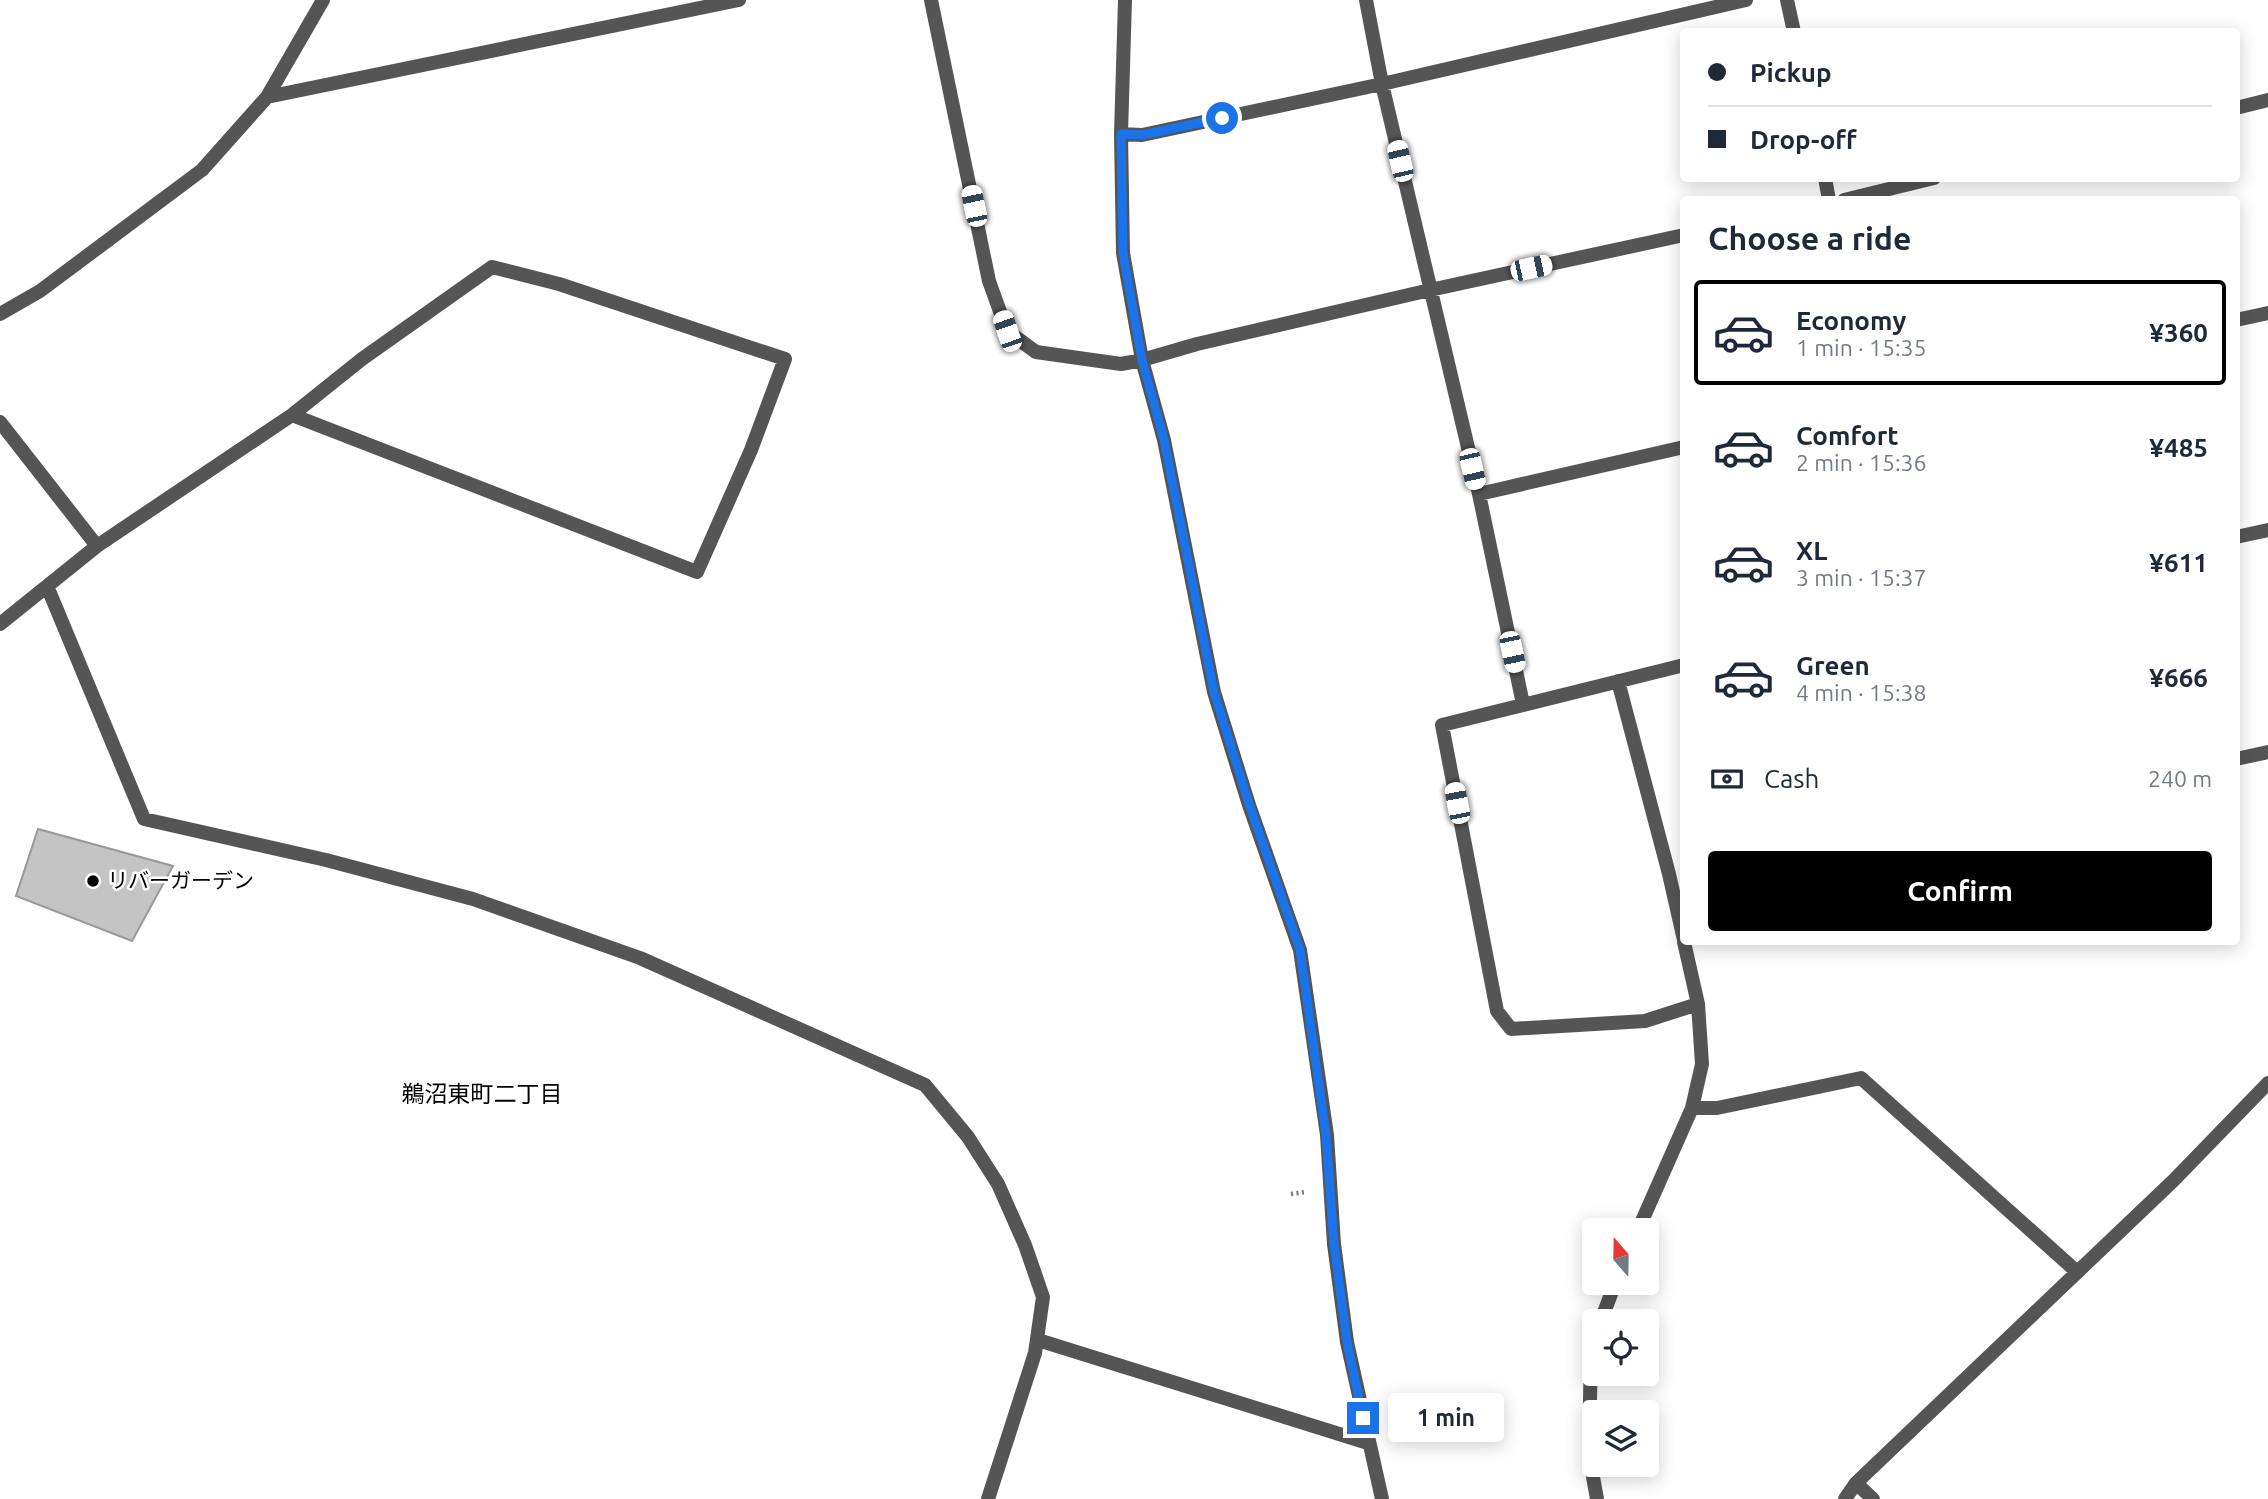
<!DOCTYPE html>
<html lang="en">
<head>
<meta charset="utf-8">
<style>
  :root { --surface:#fff; --page:#f6f6f7; --text:#1f2937; --muted:#747a83; --line:#e0e1e3; --accent:#000 }
  body { margin:0; font-family:Ubuntu,"Noto Sans JP",sans-serif; background:var(--page); color:var(--text); height:100vh; display:flex; flex-direction:column; font-size:26px; white-space:nowrap }
  * { box-sizing:border-box; margin:0 }
  p { font-size:23px; color:var(--muted) }
  .icon { flex:none; width:38px; height:38px; fill:none; stroke:currentColor; stroke-width:2; stroke-linecap:round; stroke-linejoin:round }
  .map { position:relative; flex:1; overflow:hidden }
  .details { position:absolute; left:1680px; top:196px; width:560px; height:749px; display:flex; flex-direction:column; background:var(--surface); border-radius:7px; box-shadow:0 4px 18px #0003 }
  .details>* { flex:none }
  .hud { position:absolute; left:1680px; top:28px; width:560px; height:154px; border-radius:7px; box-shadow:0 4px 18px #0003; display:grid; align-content:center; height:154px; padding:0 28px; background:var(--surface) }
  .needle { width:46px; rotate:340deg }
  .fabs { position:absolute; left:1582px; top:1218px; display:grid; gap:14px }
  .fabs a { display:grid; place-items:center; width:77px; height:77px; border-radius:7px; background:var(--surface); box-shadow:0 4px 18px #0003; font-size:35px }
  .end { position:absolute; width:32px; height:32px; margin:-16px; border:9px solid #1a73e8; background:#fff; box-shadow:0 0 0 4px #fff }
  .from { border-radius:50% }
  .bubble { position:absolute; height:49px; border-radius:7px; background:var(--surface); box-shadow:0 4px 18px #0003; font-size:23px; font-weight:700; line-height:49px; text-align:center }
  .car { position:absolute; width:21px; height:42px; margin:-21px -10px; border-radius:9px; box-shadow:0 0 5px 2px #0007; background:linear-gradient(#fff 24%,#345 0 40%,#fff 0 76%,#345 0 86%,#fff 0) }
  .hud b { display:flex; align-items:center; gap:24px; height:66px; font-size:26px }
  .hud b+b { border-top:2px solid var(--line) }
  .hud i { width:18px; height:18px; background:var(--text) }
  ul { padding:0; list-style:none }
  li { display:flex; align-items:center; gap:21px; height:105px; margin:0 14px 10px; padding:0 14px; border:4px solid transparent; border-radius:7px }
  li div { flex:1 }
  li b { display:block; font-size:26px }
  li em { font-style:normal; font-weight:700 }
  li.current { border-color:var(--accent) }
  li>.icon { width:63px; height:63px; stroke-width:1.5 }
  h2 { padding:0 28px; font-size:32px; line-height:84px }
  .pay { display:flex; align-items:center; gap:18px; height:77px; padding:0 28px; font-size:26px }
  .pay p { margin-inline-start:auto }
  .button { display:flex; gap:14px; margin-top:auto; padding:14px 28px }
  .button a { flex:1; height:80px; border-radius:7px; background:var(--accent); color:#fff; font-size:28px; font-weight:700; line-height:80px; text-align:center }
  .map>svg:first-child { display:block }
</style>
</head>
<body>
<div class="map">
<svg width="2268" height="1499" viewBox="0 0 2268 1499">
  <rect width="100%" height="100%" fill="#fff"/>
  <path fill="#c4c4c4" stroke="#999" stroke-width="2" d="M38 829 173 866 132 941 16 896Z"/>
  <g fill="none" stroke-linecap="round" stroke-linejoin="round">
    <path stroke="#777" stroke-width="4.5" stroke-dasharray="2 3.5" stroke-linecap="butt" d="M1291 1194 1305 1192"/>
    <path stroke="#555" stroke-width="14" d="M931 0 989 281 1007 331 1036 352 1121 364 1142 360 1197 344 1430 290 1684 235
      M1125 0 1121 134 1123 253 1142 360 1164 440 1214 692 1249 805 1300 950 1327 1135 1334 1244 1347 1342 1382 1499
      M1366 0 1382 84 1479 494 1523 704
      M1787 0 1794 32
      M267 97 739 0
      M2236 108 2268 100
      M1121 134 1142 135 1382 84 1746 0
      M1825 178 1829 200
      M1844 200 1934 178
      M492 267 559 284 785 359 751 450 697 572 292 415 362 359Z
      M0 314 40 291 202 170 267 97 323 0
      M2236 320 2268 313
      M0 422 97 546
      M1479 494 1684 447
      M2236 537 2268 530
      M47 586 144 819 326 860 473 899 640 958 925 1085 968 1137 998 1184 1025 1245 1043 1297 1035 1353 988 1499
      M0 624 97 546 292 415
      M1684 665 1442 725 1497 1011 1511 1029 1645 1021 1698 1004 1684 942
      M1618 681 1669 874 1684 940
      M2236 759 2268 752
      M1692 1108H1717L1861 1078 2076 1271
      M1638 1230 1692 1108 1702 1064 1698 1004
      M1601 1321 1615 1283
      M1594 1338 1591 1346 1589 1455 1597 1499
      M1038 1340 1368 1443
      M1856 1483 1873 1499
      M1845 1499 1856 1483 2174 1180 2268 1083"/>
  </g>
  <g fill="none" stroke-linecap="round" stroke-linejoin="round">
    <path stroke="#1a73e8" stroke-width="9" d="M1222 118 1142 135 1121 134 1123 253 1142 360 1164 440 1214 692 1249 804 1300 950 1326 1135 1334 1244 1347 1342 1363 1418"/>
  </g>
  <circle fill="#000" stroke="#fff" stroke-width="2.5" cx="93" cy="881" r="7"/>
  <g text-anchor="middle" stroke-width="5" stroke-linejoin="round" paint-order="stroke">
    <g font-size="21" fill="#000" stroke="#fff" text-anchor="start">
      <text x="107" y="888">リバーガーデン</text>
    </g>
    <g font-size="23" fill="#000" stroke="#fff">
      <text x="482" y="1102">鵜沼東町二丁目</text>
    </g>
  </g>
</svg>
<div class="fabs">
<a><svg class="needle" viewBox="-14 -14 28 28"><path d="M0-13l5 13h-10z" fill="#e53935"/><path d="M0 13l5-13h-10z" fill="#747a83"/></svg></a>
<a><svg class="icon" aria-label="locate" viewBox="0 0 24 24"><circle cx="12" cy="12" r="6"/><path d="M12 2v4M12 18v4M2 12h4M18 12h4"/></svg></a>
<a><svg class="icon" aria-label="layers" viewBox="0 0 24 24"><path d="M12 4l9 5-9 5-9-5zM3 14l9 5 9-5"/></svg></a>
</div>
<i class="end from" style="left:1222px;top:118px"></i>
<i class="end" style="left:1363px;top:1418px"></i>
<div class="bubble" style="left:1388px;top:1393px;width:116px">1 min</div>
<i class="car" style="left:1400px;top:161px;rotate:347deg"></i>
<i class="car" style="left:974px;top:206px;rotate:348deg"></i>
<i class="car" style="left:1531px;top:268px;rotate:78deg"></i>
<i class="car" style="left:1007px;top:331px;rotate:341deg"></i>
<i class="car" style="left:1472px;top:469px;rotate:167deg"></i>
<i class="car" style="left:1512px;top:652px;rotate:168deg"></i>
<i class="car" style="left:1457px;top:803px;rotate:349deg"></i>
<div class="hud">
<b><i class="from"></i>Pickup</b>
<b><i></i>Drop-off</b>
</div>
<section class="details">
<h2>Choose a ride</h2>
<ul>
<li class="current"><svg class="icon" aria-label="car" viewBox="0 0 24 24"><path d="M5 17H2v-5l4-1 3-4h7l3 4 3 1v5h-3M9 17h6M6 11h13"/><circle cx="7" cy="17" r="2"/><circle cx="17" cy="17" r="2"/></svg><div><b>Economy</b><p>1 min · 15:35</p></div><em>¥360</em></li>
<li><svg class="icon" aria-label="car" viewBox="0 0 24 24"><path d="M5 17H2v-5l4-1 3-4h7l3 4 3 1v5h-3M9 17h6M6 11h13"/><circle cx="7" cy="17" r="2"/><circle cx="17" cy="17" r="2"/></svg><div><b>Comfort</b><p>2 min · 15:36</p></div><em>¥485</em></li>
<li><svg class="icon" aria-label="car" viewBox="0 0 24 24"><path d="M5 17H2v-5l4-1 3-4h7l3 4 3 1v5h-3M9 17h6M6 11h13"/><circle cx="7" cy="17" r="2"/><circle cx="17" cy="17" r="2"/></svg><div><b>XL</b><p>3 min · 15:37</p></div><em>¥611</em></li>
<li><svg class="icon" aria-label="car" viewBox="0 0 24 24"><path d="M5 17H2v-5l4-1 3-4h7l3 4 3 1v5h-3M9 17h6M6 11h13"/><circle cx="7" cy="17" r="2"/><circle cx="17" cy="17" r="2"/></svg><div><b>Green</b><p>4 min · 15:38</p></div><em>¥666</em></li>
</ul>
<div class="pay"><svg class="icon" aria-label="cash" viewBox="0 0 24 24"><path d="M3 7h18v10H3z"/><circle cx="12" cy="12" r="2"/></svg>Cash<p>240 m</p></div>
<div class="button"><a>Confirm</a></div>
</section>
</div>
</body>
</html>
